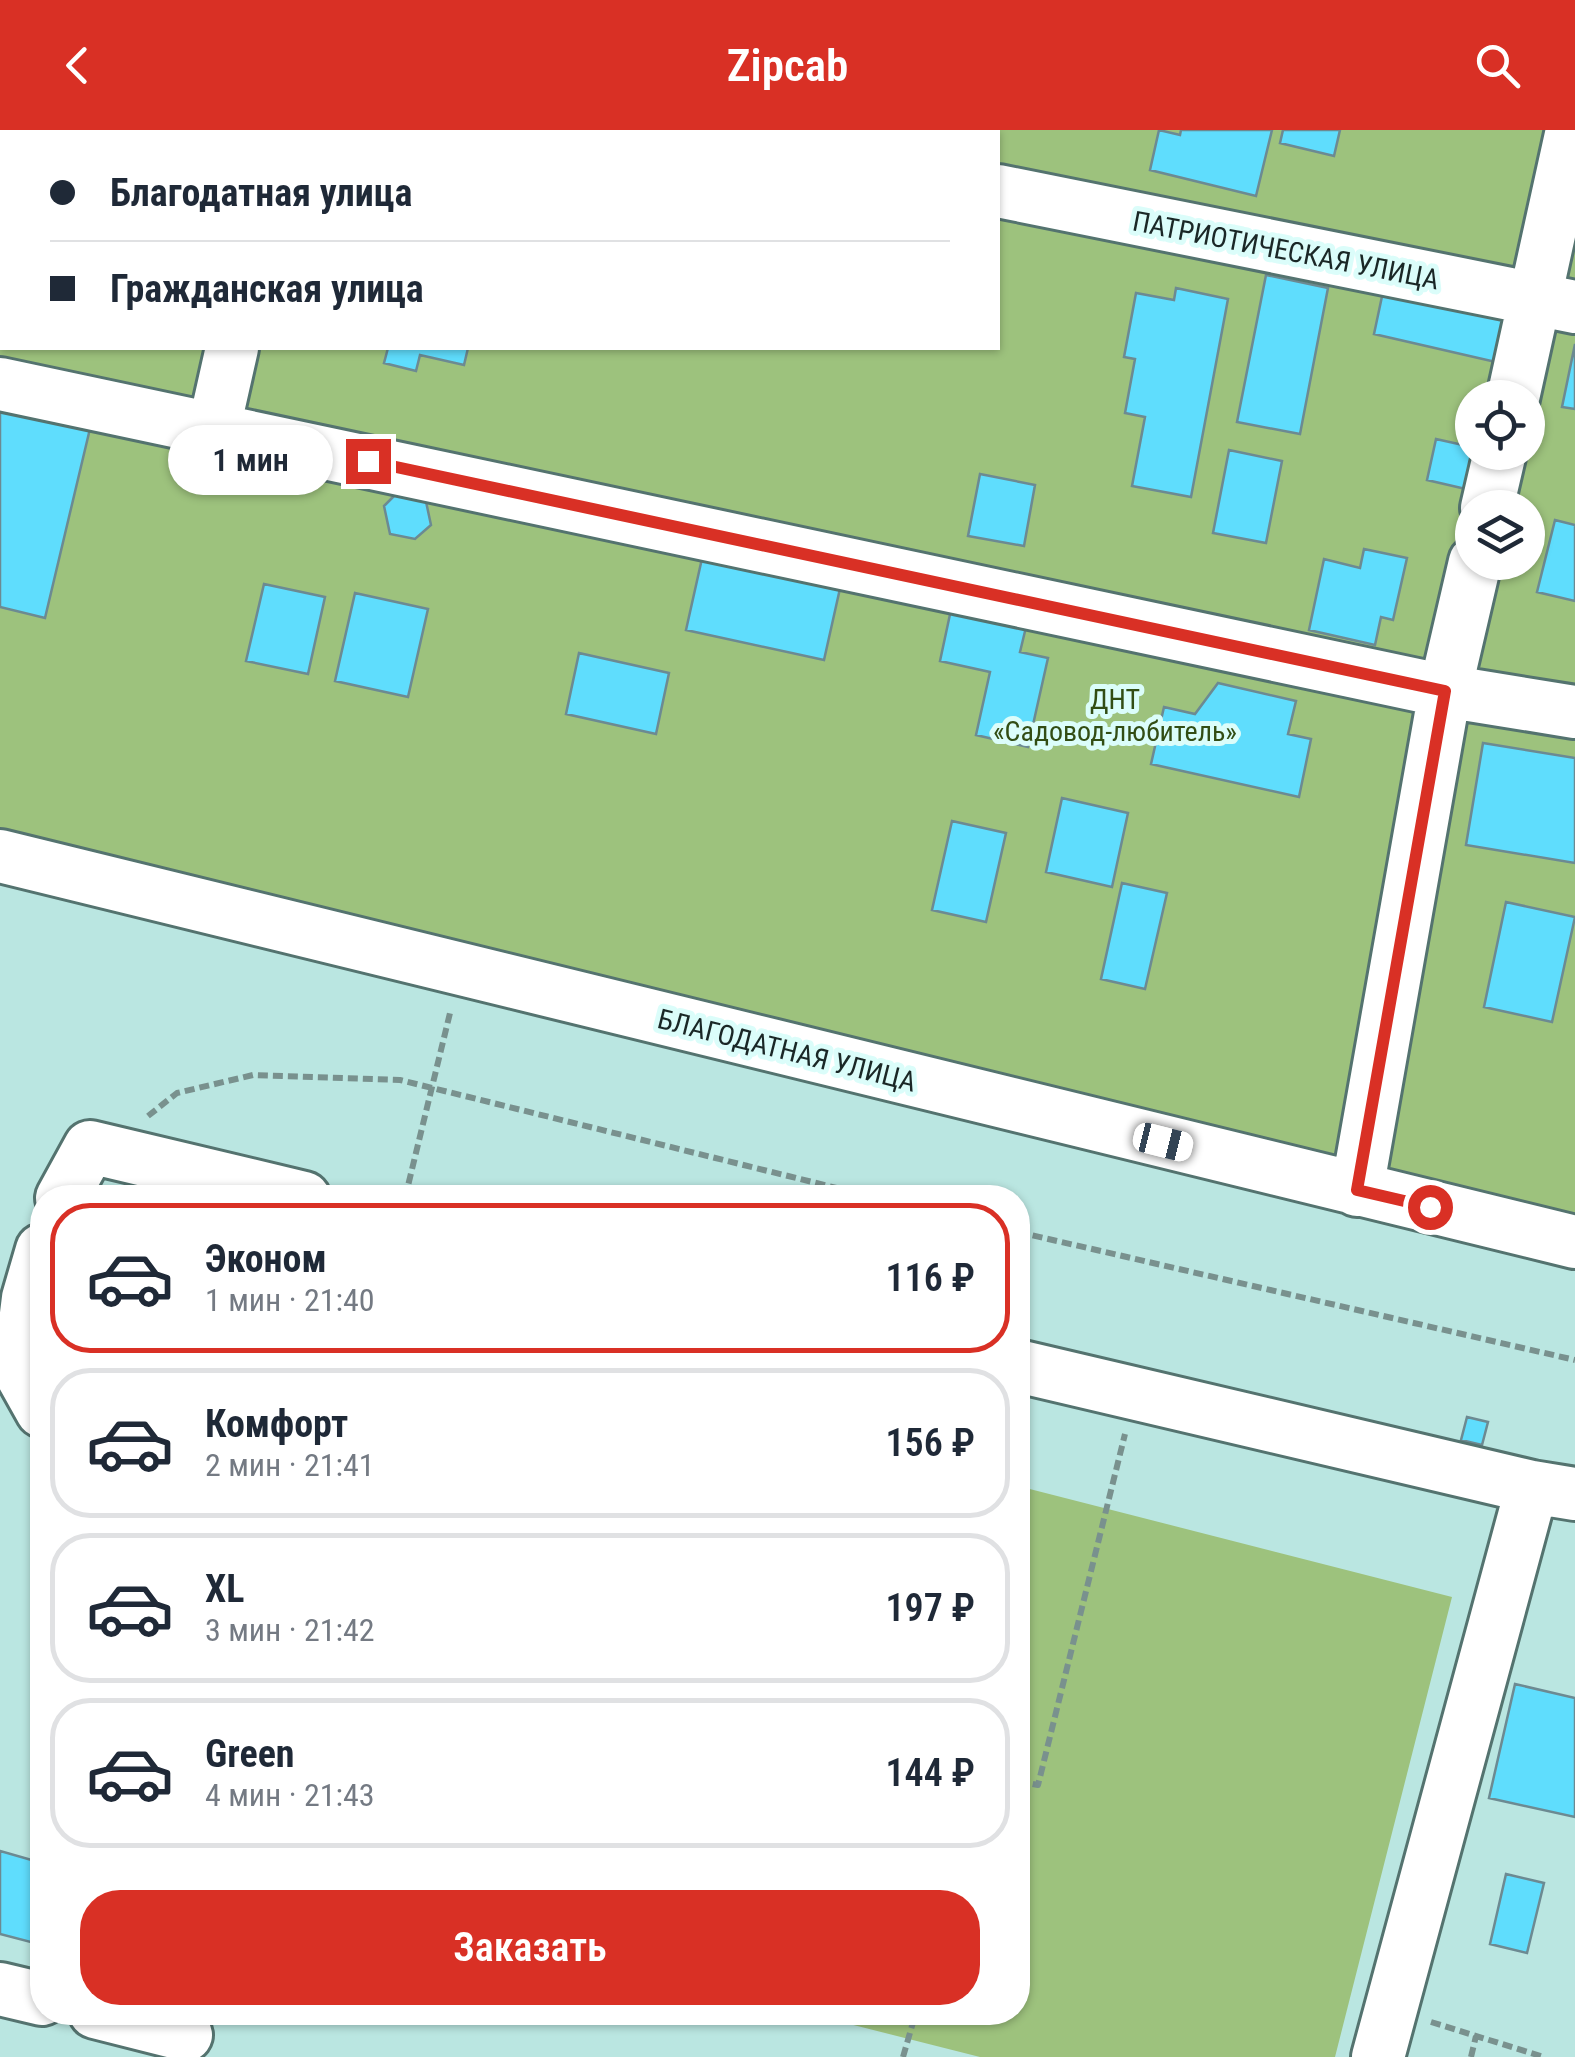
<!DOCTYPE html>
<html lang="ru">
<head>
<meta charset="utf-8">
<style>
  :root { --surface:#fff; --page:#f2f2f3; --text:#1f2937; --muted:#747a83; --line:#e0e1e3; --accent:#d93025 }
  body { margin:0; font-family:"Roboto Condensed",sans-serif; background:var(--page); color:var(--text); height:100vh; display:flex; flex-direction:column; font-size:38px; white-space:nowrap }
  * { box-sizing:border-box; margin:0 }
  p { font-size:32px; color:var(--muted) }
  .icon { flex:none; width:55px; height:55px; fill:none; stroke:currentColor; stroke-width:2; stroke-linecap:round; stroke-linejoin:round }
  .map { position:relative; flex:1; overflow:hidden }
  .drawer { position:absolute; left:30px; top:1055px; width:1000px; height:840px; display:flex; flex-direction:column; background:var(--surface); border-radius:40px; box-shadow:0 2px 8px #0004 }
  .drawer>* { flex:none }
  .hud { position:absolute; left:0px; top:0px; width:1000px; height:220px; box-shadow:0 2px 8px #0004; display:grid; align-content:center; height:220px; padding:0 50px; background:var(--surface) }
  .tools { position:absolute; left:1455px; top:250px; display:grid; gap:20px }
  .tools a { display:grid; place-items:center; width:90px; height:90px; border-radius:50%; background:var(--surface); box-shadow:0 2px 8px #0004; font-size:50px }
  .end { position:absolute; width:45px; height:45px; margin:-22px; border:12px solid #d93025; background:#fff; box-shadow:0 0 0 5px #fff }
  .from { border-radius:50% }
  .bubble { position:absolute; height:70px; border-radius:35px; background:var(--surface); box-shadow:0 2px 8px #0004; font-size:32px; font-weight:600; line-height:70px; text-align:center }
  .car { position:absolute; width:30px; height:60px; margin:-30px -15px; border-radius:12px; box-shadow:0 0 8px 2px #0007; background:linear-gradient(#fff 24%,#345 0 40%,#fff 0 76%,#345 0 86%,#fff 0) }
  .hud b { display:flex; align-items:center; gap:35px; height:95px; font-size:38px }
  .hud b+b { border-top:2px solid var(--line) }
  .hud i { width:25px; height:25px; background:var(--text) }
  ul { padding:18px 0 0; list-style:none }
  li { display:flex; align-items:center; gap:30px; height:150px; margin:0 20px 15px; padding:0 30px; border:5px solid var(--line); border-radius:40px }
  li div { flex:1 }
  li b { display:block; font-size:38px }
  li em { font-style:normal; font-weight:600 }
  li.on { border-color:var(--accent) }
  li>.icon { width:90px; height:90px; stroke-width:1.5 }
  .button { display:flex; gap:20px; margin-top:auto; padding:20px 50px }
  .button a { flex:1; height:115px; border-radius:40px; background:var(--accent); color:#fff; font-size:40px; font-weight:600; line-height:115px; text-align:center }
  header { display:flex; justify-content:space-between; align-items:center; height:130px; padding:0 50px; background:var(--accent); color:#fff; font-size:45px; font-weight:600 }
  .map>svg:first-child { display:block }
</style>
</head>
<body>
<header><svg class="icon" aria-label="back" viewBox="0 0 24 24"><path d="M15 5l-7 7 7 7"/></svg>Zipcab<svg class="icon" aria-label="search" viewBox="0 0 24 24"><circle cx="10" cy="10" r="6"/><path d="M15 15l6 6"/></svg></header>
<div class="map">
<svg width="1575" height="1927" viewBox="0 0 1575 1927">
  <rect width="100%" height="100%" fill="#cef0ec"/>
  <path fill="#bae6e1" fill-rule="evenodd" d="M0 753 1575 1128V1927H0ZM42 1068H1018V1882H42Z"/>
  <path fill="#9dc27d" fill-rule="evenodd" d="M0 0H1575V1093L0 714ZM2 2H998V218H2ZM1472 268H1528V322H1472ZM1472 378H1528V432H1472Z
    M1018 1356 1452 1467 1335 1927H980L806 1883 1018 1882Z"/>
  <path fill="#5fddfd" stroke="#6c8a92" stroke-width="2.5" d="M1159 0 1180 5 1181 0H1272L1256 66 1150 40Z
    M1283 0H1340L1334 26 1280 13Z
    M1266 145 1328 158 1300 304 1237 292Z
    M1384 157 1511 185 1500 233 1374 204Z
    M1176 158 1228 169 1191 367 1132 356 1145 287 1125 283 1135 229 1124 227 1136 163 1174 170Z
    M1575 214V279L1562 277Z
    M388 218H468L464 235 420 225 416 241 384 233Z
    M0 265 93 286 45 488 0 477Z
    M1436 309 1472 317V322H1479L1470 360 1427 350Z
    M1229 320 1282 331 1266 413 1213 403Z
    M980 344 1035 355 1024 416 968 406Z
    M400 360 425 367 431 395 415 409 390 404 384 376Z
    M1555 390 1575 395V471L1537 462Z
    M1364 419 1407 428 1393 490 1381 487 1375 515 1309 500 1324 429 1360 438Z
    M703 424 841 454 824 530 686 500Z
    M264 454 325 467 308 544 246 531Z
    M355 463 428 479 408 567 335 551Z
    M952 475 1027 493 1020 522 1048 528 1028 617 976 605 990 542 940 531Z
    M579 523 669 543 656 604 566 584Z
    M1218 553 1296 571 1288 604 1311 609 1299 667 1151 634 1164 577 1195 584Z
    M1483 613 1575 628V733L1466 715Z
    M1062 668 1128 683 1112 757 1046 742Z
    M952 691 1006 703 986 792 932 780Z
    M1122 753 1167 763 1145 859 1101 849Z
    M1506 772 1575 787 1552 892 1484 877Z
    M1467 1287 1488 1292 1482 1315 1461 1310Z
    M1515 1554 1575 1568V1687L1489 1668Z
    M0 1721 42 1733V1815L0 1804Z
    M1506 1744 1544 1753 1527 1823 1490 1814Z"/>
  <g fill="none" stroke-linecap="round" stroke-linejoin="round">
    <defs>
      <path id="minor" d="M694 0 707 2
        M281 2V0
        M998 61 1575 177
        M0 254 1445 561 1575 582
        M1513 268 1572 0
        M214 298 232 218
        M1487 378 1500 322
        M0 726 1575 1112
        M1357 1060 1445 561 1475 432
        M62 1068 90 1017 304 1068
        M42 1120 28 1168 19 1240 42 1281
        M1018 1236 1532 1357
        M0 1859 42 1869
        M95 1882 186 1905
        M1378 1927 1532 1357 1575 1364"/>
    </defs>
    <use href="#minor" stroke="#54736f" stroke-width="58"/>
    <path stroke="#79918e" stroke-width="6" stroke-dasharray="10 5" stroke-linecap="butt" d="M148 986 177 963 253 945 400 950 877 1068
      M405 1068 450 883
      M1018 1102 1575 1230
      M1018 1651 1038 1655 1125 1304
      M1431 1892 1544 1927
      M903 1927 916 1882
      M1471 1927 1476 1906"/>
    <use href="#minor" stroke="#fff" stroke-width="52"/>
  </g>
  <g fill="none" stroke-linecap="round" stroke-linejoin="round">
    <path stroke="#d93025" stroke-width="12" d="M368 331 1445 561 1357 1060 1430 1077"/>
  </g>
  <g text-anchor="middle" stroke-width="10" stroke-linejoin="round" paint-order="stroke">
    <g font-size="28" fill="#1a2726" stroke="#dbfdfa">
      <text transform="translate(1286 120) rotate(11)" y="10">ПАТРИОТИЧЕСКАЯ УЛИЦА</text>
      <text transform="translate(787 920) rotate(14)" y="10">БЛАГОДАТНАЯ УЛИЦА</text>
    </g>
    <g font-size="28" fill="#324d14" stroke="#dbfdfa">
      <text x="1115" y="579">ДНТ<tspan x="1115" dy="32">«Садовод-любитель»</tspan></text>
    </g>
  </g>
</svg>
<div class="tools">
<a><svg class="icon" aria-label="locate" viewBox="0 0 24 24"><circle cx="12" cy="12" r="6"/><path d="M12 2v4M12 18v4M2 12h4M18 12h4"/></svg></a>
<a><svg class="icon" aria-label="layers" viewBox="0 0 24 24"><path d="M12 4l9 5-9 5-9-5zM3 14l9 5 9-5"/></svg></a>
</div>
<i class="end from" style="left:1430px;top:1077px"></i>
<i class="end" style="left:368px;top:331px"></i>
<div class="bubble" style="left:168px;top:295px;width:165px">1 мин</div>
<i class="car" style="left:1163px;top:1012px;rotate:104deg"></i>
<div class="hud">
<b><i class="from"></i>Благодатная улица</b>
<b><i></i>Гражданская улица</b>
</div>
<section class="drawer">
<ul>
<li class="on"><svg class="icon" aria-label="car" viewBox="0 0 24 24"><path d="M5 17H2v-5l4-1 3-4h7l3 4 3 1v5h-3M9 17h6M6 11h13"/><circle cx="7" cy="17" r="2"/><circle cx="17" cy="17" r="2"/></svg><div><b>Эконом</b><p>1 мин · 21:40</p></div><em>116 ₽</em></li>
<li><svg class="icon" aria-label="car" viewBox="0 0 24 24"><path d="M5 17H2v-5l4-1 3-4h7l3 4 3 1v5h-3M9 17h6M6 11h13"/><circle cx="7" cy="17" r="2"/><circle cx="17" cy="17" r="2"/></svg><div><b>Комфорт</b><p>2 мин · 21:41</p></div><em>156 ₽</em></li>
<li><svg class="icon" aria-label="car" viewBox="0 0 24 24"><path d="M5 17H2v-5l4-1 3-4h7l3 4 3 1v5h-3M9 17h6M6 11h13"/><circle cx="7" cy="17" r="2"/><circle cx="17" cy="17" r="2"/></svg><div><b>XL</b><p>3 мин · 21:42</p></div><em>197 ₽</em></li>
<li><svg class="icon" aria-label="car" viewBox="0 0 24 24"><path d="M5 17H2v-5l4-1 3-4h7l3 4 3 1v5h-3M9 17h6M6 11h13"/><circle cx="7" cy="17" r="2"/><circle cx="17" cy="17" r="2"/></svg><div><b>Green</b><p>4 мин · 21:43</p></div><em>144 ₽</em></li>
</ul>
<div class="button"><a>Заказать</a></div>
</section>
</div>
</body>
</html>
